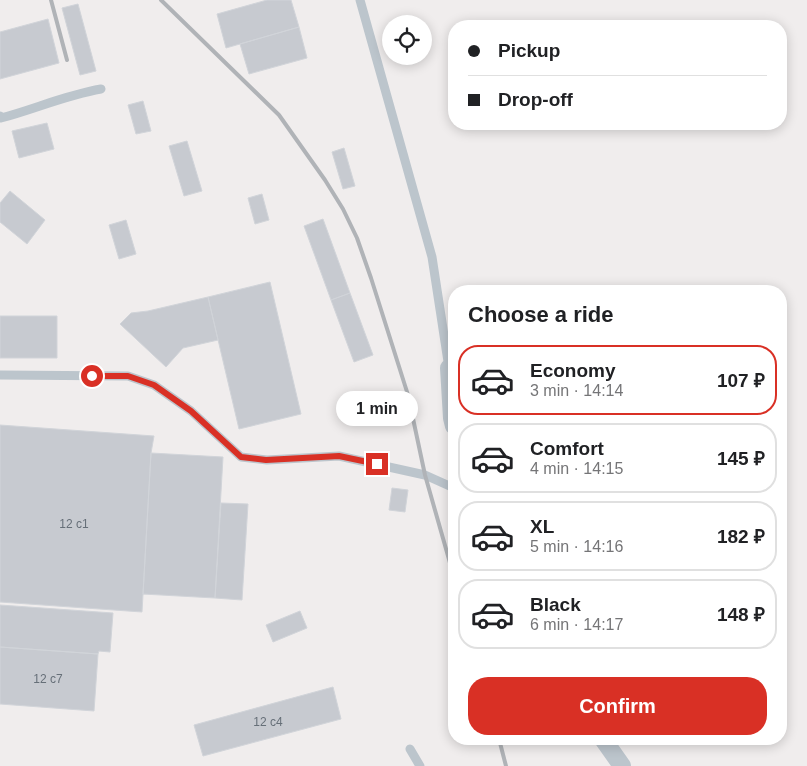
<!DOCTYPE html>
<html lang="en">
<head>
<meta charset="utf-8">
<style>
  :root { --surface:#fff; --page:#f2f2f2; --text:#202124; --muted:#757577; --line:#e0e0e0; --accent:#d93025 }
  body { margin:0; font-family:Helvetica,sans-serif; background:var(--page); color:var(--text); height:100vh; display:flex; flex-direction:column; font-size:19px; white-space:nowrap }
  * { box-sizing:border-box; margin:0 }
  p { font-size:16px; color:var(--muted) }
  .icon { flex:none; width:28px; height:28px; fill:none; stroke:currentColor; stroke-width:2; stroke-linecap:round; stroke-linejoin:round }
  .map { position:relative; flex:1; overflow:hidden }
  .details { position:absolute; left:448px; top:285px; width:339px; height:460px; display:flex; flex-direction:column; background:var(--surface); border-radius:20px; box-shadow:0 2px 12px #0003 }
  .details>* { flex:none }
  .top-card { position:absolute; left:448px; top:20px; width:339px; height:110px; border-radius:20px; box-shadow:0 2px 12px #0003; display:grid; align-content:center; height:110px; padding:0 20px; background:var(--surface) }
  .tools { position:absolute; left:382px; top:15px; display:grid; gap:10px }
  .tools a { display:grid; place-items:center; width:50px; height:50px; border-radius:50%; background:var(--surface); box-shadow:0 2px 12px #0003; font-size:25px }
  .end { position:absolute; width:22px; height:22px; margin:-11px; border:6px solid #d93025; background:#fff; box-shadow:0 0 0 2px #fff }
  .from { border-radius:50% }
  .bubble { position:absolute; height:35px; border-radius:18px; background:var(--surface); box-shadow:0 2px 12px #0003; font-size:16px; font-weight:600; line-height:35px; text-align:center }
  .top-card b { display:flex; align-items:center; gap:18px; height:48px; font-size:19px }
  .top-card b+b { border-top:1px solid var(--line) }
  .top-card i { width:12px; height:12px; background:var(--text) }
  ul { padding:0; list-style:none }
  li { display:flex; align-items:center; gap:15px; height:70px; margin:0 10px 8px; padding:0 10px; border:2px solid var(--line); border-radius:20px }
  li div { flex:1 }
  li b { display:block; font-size:19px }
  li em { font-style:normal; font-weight:600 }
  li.selected { border-color:var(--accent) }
  li>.icon { width:45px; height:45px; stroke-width:1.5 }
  h2 { padding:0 20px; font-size:22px; line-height:60px }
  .cta { display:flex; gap:10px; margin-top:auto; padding:10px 20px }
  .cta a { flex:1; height:58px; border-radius:20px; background:var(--accent); color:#fff; font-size:20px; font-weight:600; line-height:58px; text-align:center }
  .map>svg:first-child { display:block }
</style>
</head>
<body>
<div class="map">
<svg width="807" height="766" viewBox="0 0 807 766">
  <rect width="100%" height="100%" fill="#f0eded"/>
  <path fill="#c7cad0" stroke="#d1d4d9" d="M267 0H291L299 27 226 48 217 14Z
    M78 4 96 71 80 75 62 8Z
    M48 19 59 63 0 79V32Z
    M299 27 307 58 249 74 240 44Z
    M143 101 151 131 136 134 128 105Z
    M47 123 54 149 19 158 12 131Z
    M187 141 202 191 184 196 169 146Z
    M344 148 355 186 343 189 332 152Z
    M10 191 45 220 27 244 0 222V203Z
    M262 194 269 220 255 224 248 198Z
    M323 219 350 293 331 300 304 226Z
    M126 220 136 254 119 259 109 225Z
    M270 282 301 414 239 429 208 297Z
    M350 293 373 355 354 362 331 300Z
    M208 297 218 340 183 348 166 367 120 324 131 313 148 311Z
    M0 316H57V358H0Z
    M0 425 154 436 151 453 142 612 0 602Z
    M151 453 223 457 215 598 143 594Z
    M392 488 408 490 405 512 389 510Z
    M221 503 248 504 242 600 215 598Z
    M0 605 113 613 110 652 99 651 98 654 0 647Z
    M300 611 307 628 273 642 266 625Z
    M0 647 98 654 94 711 0 704Z
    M333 687 341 719 203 756 194 725Z"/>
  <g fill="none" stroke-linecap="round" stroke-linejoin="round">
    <path stroke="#bcc5cc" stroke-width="9" d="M360 0 432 257 449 368
      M0 116 1 118C35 109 66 95 101 89
      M0 375 128 376 154 385 191 411 241 457 267 460 339 456 425 475 454 488
      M410 749 420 766"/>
    <path stroke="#bcc5cc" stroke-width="18" d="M449 368 452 418 454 426
      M603 739 622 766"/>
    <path stroke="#b0b3b7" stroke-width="4" d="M51 0 67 60
      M161 0 279 115 325 180 343 209 357 238 371 278 408 395 425 475 454 577
      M499 739 506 766"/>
  </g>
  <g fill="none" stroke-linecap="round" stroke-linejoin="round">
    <path stroke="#d93025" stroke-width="6" d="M92 376H128L154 385 191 411 241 457 266 460 339 456 377 464"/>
  </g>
  <g text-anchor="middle" stroke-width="4" stroke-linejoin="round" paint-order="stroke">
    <g font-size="12" fill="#666f78">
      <text x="74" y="528">12 с1</text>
      <text x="48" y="683">12 с7</text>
      <text x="268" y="726">12 с4</text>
    </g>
  </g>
</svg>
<div class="tools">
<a><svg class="icon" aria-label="locate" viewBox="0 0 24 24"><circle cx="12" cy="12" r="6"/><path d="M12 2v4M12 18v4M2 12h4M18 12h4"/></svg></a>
</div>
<i class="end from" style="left:92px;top:376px"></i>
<i class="end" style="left:377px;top:464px"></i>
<div class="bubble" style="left:336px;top:391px;width:82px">1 min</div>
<div class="top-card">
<b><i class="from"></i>Pickup</b>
<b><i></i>Drop-off</b>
</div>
<section class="details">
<h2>Choose a ride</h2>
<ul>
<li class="selected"><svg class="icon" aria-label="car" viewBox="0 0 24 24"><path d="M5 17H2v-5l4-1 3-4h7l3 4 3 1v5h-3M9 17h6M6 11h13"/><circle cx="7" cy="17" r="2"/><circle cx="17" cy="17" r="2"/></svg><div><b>Economy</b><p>3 min · 14:14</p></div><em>107 ₽</em></li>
<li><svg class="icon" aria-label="car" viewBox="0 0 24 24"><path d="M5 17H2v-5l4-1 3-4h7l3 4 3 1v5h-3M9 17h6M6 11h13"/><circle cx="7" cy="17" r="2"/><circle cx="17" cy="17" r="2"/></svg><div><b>Comfort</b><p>4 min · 14:15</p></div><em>145 ₽</em></li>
<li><svg class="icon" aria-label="car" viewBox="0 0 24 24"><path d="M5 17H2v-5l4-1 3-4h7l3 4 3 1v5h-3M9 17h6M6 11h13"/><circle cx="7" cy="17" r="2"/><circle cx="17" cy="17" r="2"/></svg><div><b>XL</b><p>5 min · 14:16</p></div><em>182 ₽</em></li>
<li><svg class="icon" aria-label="car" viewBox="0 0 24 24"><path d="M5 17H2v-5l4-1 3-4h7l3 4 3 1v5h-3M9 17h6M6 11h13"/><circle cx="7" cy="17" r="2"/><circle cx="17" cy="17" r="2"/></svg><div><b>Black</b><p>6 min · 14:17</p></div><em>148 ₽</em></li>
</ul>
<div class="cta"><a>Confirm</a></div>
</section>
</div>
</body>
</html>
